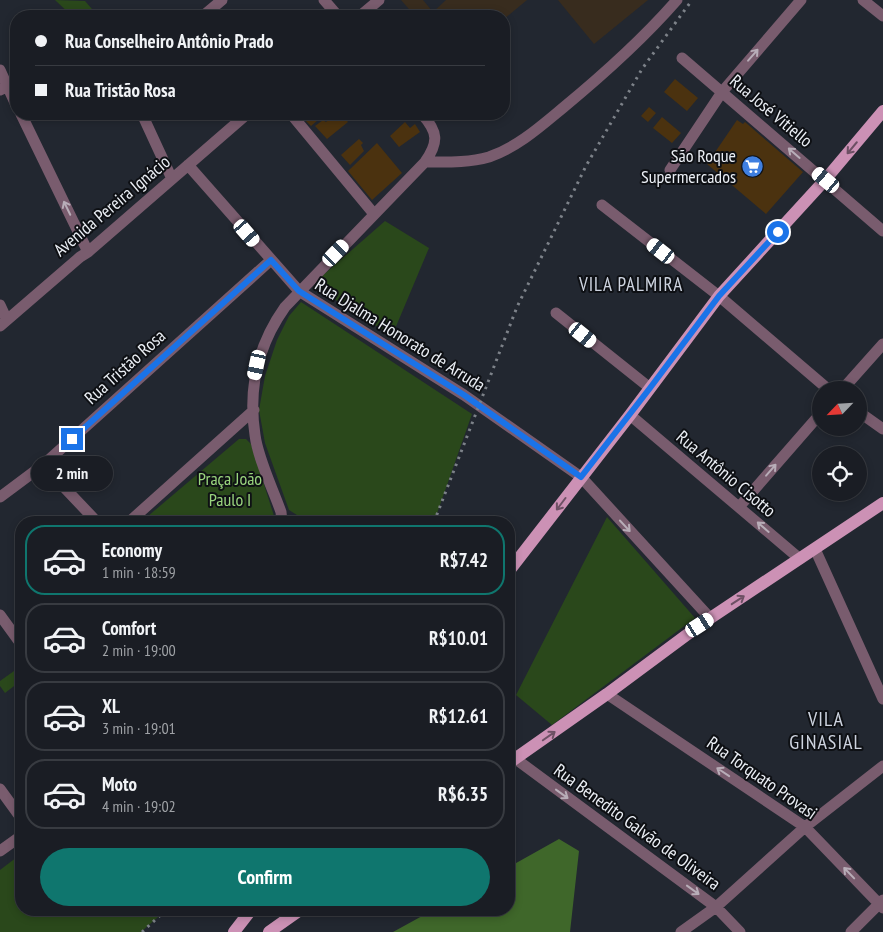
<!DOCTYPE html>
<html lang="en">
<head>
<meta charset="utf-8">
<style>
  :root { --surface:#1a1d24; --page:#272a31; --text:#f1f3f6; --muted:#9fa2a6; --line:#383b41; --accent:#0f766e }
  body { margin:0; font-family:"PT Sans Narrow",sans-serif; background:var(--page); color:var(--text); height:100vh; display:flex; flex-direction:column; font-size:19px; white-space:nowrap }
  * { box-sizing:border-box; margin:0 }
  p { font-size:16px; color:var(--muted) }
  .icon { flex:none; width:28px; height:28px; fill:none; stroke:currentColor; stroke-width:2; stroke-linecap:round; stroke-linejoin:round }
  .map { position:relative; flex:1; overflow:hidden }
  .side { position:absolute; left:15px; top:516px; width:500px; height:400px; display:flex; flex-direction:column; background:var(--surface); border-radius:20px; box-shadow:0 2px 8px #0003,0 0 0 1px var(--line) }
  .side>* { flex:none }
  .banner { position:absolute; left:10px; top:10px; width:500px; height:110px; border-radius:20px; box-shadow:0 2px 8px #0003,0 0 0 1px var(--line); display:grid; align-content:center; height:110px; padding:0 25px; background:var(--surface) }
  .needle { width:32px; rotate:245deg }
  .buttons { position:absolute; left:812px; top:381px; display:grid; gap:10px }
  .buttons a { display:grid; place-items:center; width:55px; height:55px; border-radius:50%; background:var(--surface); box-shadow:0 2px 8px #0003,0 0 0 1px var(--line); font-size:25px }
  .end { position:absolute; width:22px; height:22px; margin:-11px; border:6px solid #1a73e8; background:#fff; box-shadow:0 0 0 2px #fff }
  .from { border-radius:50% }
  .bubble { position:absolute; height:35px; border-radius:18px; background:var(--surface); box-shadow:0 2px 8px #0003,0 0 0 1px var(--line); font-size:16px; font-weight:700; line-height:35px; text-align:center }
  .car { position:absolute; width:15px; height:30px; margin:-15px -8px; border-radius:6px; box-shadow:0 0 4px 1px #0007; background:linear-gradient(#fff 24%,#345 0 40%,#fff 0 76%,#345 0 86%,#fff 0) }
  .banner b { display:flex; align-items:center; gap:18px; height:48px; font-size:19px }
  .banner b+b { border-top:1px solid var(--line) }
  .banner i { width:12px; height:12px; background:var(--text) }
  ul { padding:9px 0 0; list-style:none }
  li { display:flex; align-items:center; gap:15px; height:70px; margin:0 10px 8px; padding:0 15px; border:2px solid var(--line); border-radius:20px }
  li div { flex:1 }
  li b { display:block; font-size:19px }
  li em { font-style:normal; font-weight:700 }
  li.active { border-color:var(--accent) }
  li>.icon { width:45px; height:45px; stroke-width:1.5 }
  .cta { display:flex; gap:10px; margin-top:auto; padding:10px 25px }
  .cta a { flex:1; height:58px; border-radius:30px; background:var(--accent); color:#fff; font-size:20px; font-weight:700; line-height:58px; text-align:center }
  .map>svg:first-child { display:block }
</style>
</head>
<body>
<div class="map">
<svg width="883" height="932" viewBox="0 0 883 932">
  <rect width="100%" height="100%" fill="#222730"/>
  <path fill="#382c1e" d="M401 0H423L433 12 446 0H527L504 19V16H415Z
    M558 0H648L594 44Z"/>
  <path fill="#2a481b" d="M55 0 85 1 98 16H72Z
    M385 221 429 248 392 336 323 292 319 281 321 277Z
    M301 302 472 414 434 522H308L289 510 265 443 259 410 265 376 277 340 289 316Z
    M239 439H246L251 444 276 522H141Z
    M607 517 695 618 552 725 516 695Z
    M21 666V684L18 683 5 693 0 686V681Z
    M21 854V910H166L141 932H0V870Z"/>
  <path fill="#3f672a" d="M559 839 579 851 570 932H393L433 910H509V867Z"/>
  <path fill="#4b320f" d="M675 79 698 98 687 111 664 92Z
    M649 107 656 113 648 122 641 116Z
    M299 114H325L311 126Z
    M335 114H341L348 122 327 139 315 126 323 120 326 122Z
    M662 117 681 133 672 143 653 128Z
    M737 120 743 124 745 122 803 172 766 214 707 164Z
    M405 122 410 128 415 124 420 132 399 147 390 136Z
    M359 139 363 143 361 145 364 151 350 165 341 155Z
    M377 143 402 173 372 200 348 171Z"/>
  <g fill="none" stroke-linecap="round" stroke-linejoin="round">
    <path stroke="#795c6e" stroke-width="11" d="M324 0 338 16
      M863 0 883 16
      M203 16 222 0
      M360 16 379 0
      M682 58 883 231
      M0 70 16 105
      M0 90 16 82
      M21 114 88 252
      M142 114 172 179
      M291 114 374 214
      M425 162C446 162 468 163 489 157 518 147 541 126 564 107 604 74 643 39 677 0
      M188 165 299 291 464 395 581 477 710 618
      M670 170 722 92 801 0
      M602 205 719 296 829 390
      M0 305 7 320
      M556 313 650 388
      M0 326 80 257 88 252 247 114
      M842 390 883 344
      M859 412 883 429
      M630 415 800 559
      M43 465 97 522
      M0 497 43 465 271 260
      M739 507 821 413
      M129 522 254 410
      M282 522 281 512C273 489 258 459 255 435 248 389 258 345 285 307L425 162C439 142 438 132 422 114
      M815 549 883 699
      M0 615 21 644
      M607 694 805 827 883 908
      M509 754 716 907 740 932
      M0 789 21 818
      M0 851 21 836
      M681 932 716 907 805 827 883 766
      M851 932 883 900"/>
    <path stroke="#cc91b5" stroke-width="12" d="M509 571 630 415 719 296 825 180 883 111
      M509 763 607 694 700 625 883 503
      M234 932 251 910
      M269 932 300 910"/>
    <path stroke="#7d8289" stroke-width="3" stroke-dasharray="2.5 5" stroke-linecap="butt" d="M434 522 517 307 586 166 642 69 692 0
      M142 932 166 910"/>
  </g>
  <defs><path id="oneway-shaft" d="M-6 0H5M1.5-3L5.5 0L1.5 3" fill="none" stroke-width="1.6" stroke-linecap="round" stroke-linejoin="round" transform="scale(1.25)"/></defs>
  <g stroke="#b8adb8">
    <use href="#oneway-shaft" transform="translate(753 55) rotate(-49)"/>
    <use href="#oneway-shaft" transform="translate(794 153) rotate(-139)"/>
    <use href="#oneway-shaft" transform="translate(67 208) rotate(-116)"/>
    <use href="#oneway-shaft" transform="translate(771 470) rotate(-49)"/>
    <use href="#oneway-shaft" transform="translate(625 526) rotate(47)"/>
    <use href="#oneway-shaft" transform="translate(763 527) rotate(-139)"/>
    <use href="#oneway-shaft" transform="translate(723 772) rotate(-146)"/>
    <use href="#oneway-shaft" transform="translate(562 794) rotate(36)"/>
    <use href="#oneway-shaft" transform="translate(849 873) rotate(-134)"/>
    <use href="#oneway-shaft" transform="translate(693 890) rotate(36)"/>
  </g>
  <g stroke="#6d5064">
    <use href="#oneway-shaft" transform="translate(852 148) rotate(130)"/>
    <use href="#oneway-shaft" transform="translate(561 504) rotate(127)"/>
    <use href="#oneway-shaft" transform="translate(738 600) rotate(-33)"/>
    <use href="#oneway-shaft" transform="translate(549 736) rotate(-35)"/>
  </g>
  <g fill="none" stroke-linecap="round" stroke-linejoin="round">
    <path stroke="#1a73e8" stroke-width="6" d="M72 439 271 260 299 291 464 395 581 477 650 388 719 296 778 232"/>
  </g>
  <defs>
    <symbol id="supermarket-disc" viewBox="-11 -11 22 22"><circle r="9.5" fill="#3f7fe0" stroke="#0e1014"/><path d="M-6-5.5h2.5l.6 2H6L4.5 2H-2.5L-4.4-4H-6ZM-1.5 3.2a1.3 1.3 0 1 0 .1 0ZM3 3.2a1.3 1.3 0 1 0 .1 0Z" fill="#fff"/></symbol>
  </defs>
  <g fill-rule="evenodd">
    <use href="#supermarket-disc" x="740" y="154" width="25" height="25"/>
  </g>
  <g text-anchor="middle" stroke-width="4" stroke-linejoin="round" paint-order="stroke">
    <g font-size="18" fill="#ebeff5" stroke="#0e1014">
      <text transform="translate(771 111) rotate(40)" y="6">Rua José Vitiello</text>
      <text transform="translate(112 206) rotate(-40)" y="6">Avenida Pereira Ignácio</text>
      <text transform="translate(400 335) rotate(32)" y="6">Rua Djalma Honorato de Arruda</text>
      <text transform="translate(125 367) rotate(-42)" y="6">Rua Tristão Rosa</text>
      <text transform="translate(726 474) rotate(40)" y="6">Rua Antônio Cisotto</text>
      <text transform="translate(762 778) rotate(35)" y="6">Rua Torquato Provasi</text>
      <text transform="translate(637 827) rotate(36)" y="6">Rua Benedito Galvão de Oliveira</text>
    </g>
    <g font-size="18" fill="#ebeff5" stroke="#0e1014" text-anchor="end">
      <text x="736" y="162">São Roque<tspan x="736" dy="21">Supermercados</tspan></text>
    </g>
    <g font-size="18" fill="#9ad57e" stroke="#0e1014">
      <text x="230" y="485">Praça João<tspan x="230" dy="21">Paulo I</tspan></text>
    </g>
    <g font-size="19" letter-spacing="1" fill="#cdd3df" stroke="#0e1014">
      <text x="631" y="291">VILA PALMIRA</text>
    </g>
    <g font-size="20" letter-spacing="1" fill="#cdd3df" stroke="#0e1014">
      <text x="826" y="726">VILA<tspan x="826" dy="23">GINASIAL</tspan></text>
    </g>
  </g>
</svg>
<div class="buttons">
<a><svg class="needle" viewBox="-14 -14 28 28"><path d="M0-13l5 13h-10z" fill="#e53935"/><path d="M0 13l5-13h-10z" fill="#9fa2a6"/></svg></a>
<a><svg class="icon" aria-label="locate" viewBox="0 0 24 24"><circle cx="12" cy="12" r="6"/><path d="M12 2v4M12 18v4M2 12h4M18 12h4"/></svg></a>
</div>
<i class="end from" style="left:778px;top:232px"></i>
<i class="end" style="left:72px;top:439px"></i>
<div class="bubble" style="left:31px;top:456px;width:82px">2 min</div>
<i class="car" style="left:826px;top:180px;rotate:310deg"></i>
<i class="car" style="left:247px;top:233px;rotate:139deg"></i>
<i class="car" style="left:661px;top:251px;rotate:308deg"></i>
<i class="car" style="left:336px;top:253px;rotate:44deg"></i>
<i class="car" style="left:583px;top:335px;rotate:129deg"></i>
<i class="car" style="left:257px;top:365px;rotate:192deg"></i>
<i class="car" style="left:700px;top:625px;rotate:57deg"></i>
<div class="banner">
<b><i class="from"></i>Rua Conselheiro Antônio Prado</b>
<b><i></i>Rua Tristão Rosa</b>
</div>
<section class="side">
<ul>
<li class="active"><svg class="icon" aria-label="car" viewBox="0 0 24 24"><path d="M5 17H2v-5l4-1 3-4h7l3 4 3 1v5h-3M9 17h6M6 11h13"/><circle cx="7" cy="17" r="2"/><circle cx="17" cy="17" r="2"/></svg><div><b>Economy</b><p>1 min · 18:59</p></div><em>R$7.42</em></li>
<li><svg class="icon" aria-label="car" viewBox="0 0 24 24"><path d="M5 17H2v-5l4-1 3-4h7l3 4 3 1v5h-3M9 17h6M6 11h13"/><circle cx="7" cy="17" r="2"/><circle cx="17" cy="17" r="2"/></svg><div><b>Comfort</b><p>2 min · 19:00</p></div><em>R$10.01</em></li>
<li><svg class="icon" aria-label="car" viewBox="0 0 24 24"><path d="M5 17H2v-5l4-1 3-4h7l3 4 3 1v5h-3M9 17h6M6 11h13"/><circle cx="7" cy="17" r="2"/><circle cx="17" cy="17" r="2"/></svg><div><b>XL</b><p>3 min · 19:01</p></div><em>R$12.61</em></li>
<li><svg class="icon" aria-label="car" viewBox="0 0 24 24"><path d="M5 17H2v-5l4-1 3-4h7l3 4 3 1v5h-3M9 17h6M6 11h13"/><circle cx="7" cy="17" r="2"/><circle cx="17" cy="17" r="2"/></svg><div><b>Moto</b><p>4 min · 19:02</p></div><em>R$6.35</em></li>
</ul>
<div class="cta"><a>Confirm</a></div>
</section>
</div>
</body>
</html>
